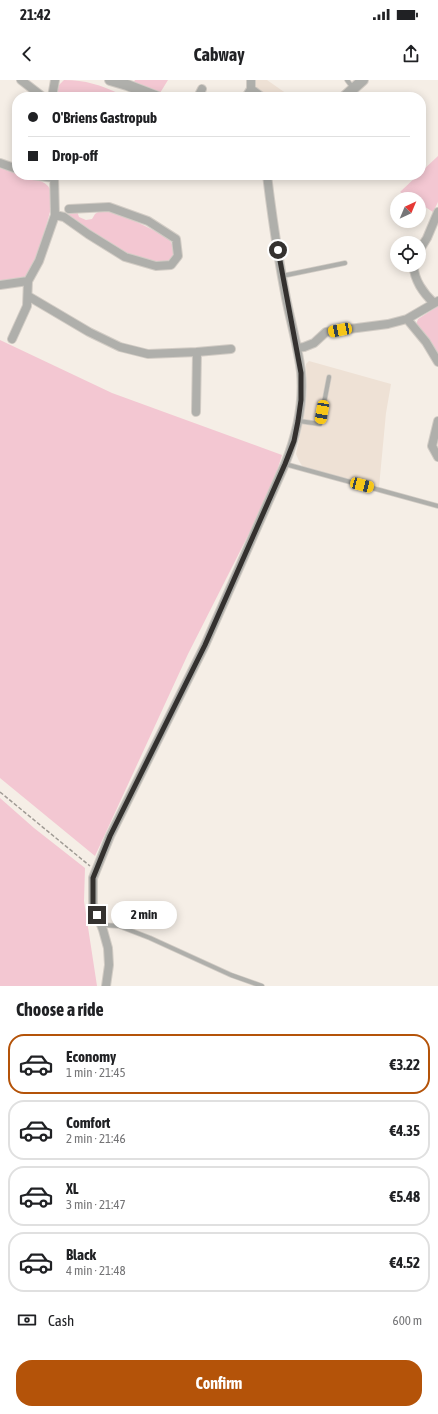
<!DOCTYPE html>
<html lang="en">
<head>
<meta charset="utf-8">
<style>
  :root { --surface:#fff; --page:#f2f2f2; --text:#202124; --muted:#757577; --line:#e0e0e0; --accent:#b45309 }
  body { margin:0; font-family:"Asap Condensed",sans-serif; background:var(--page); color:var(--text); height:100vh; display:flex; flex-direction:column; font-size:15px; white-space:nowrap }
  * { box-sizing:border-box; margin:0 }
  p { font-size:13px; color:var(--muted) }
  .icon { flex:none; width:22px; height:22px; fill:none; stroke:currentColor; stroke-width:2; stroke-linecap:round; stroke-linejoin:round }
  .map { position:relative; height:906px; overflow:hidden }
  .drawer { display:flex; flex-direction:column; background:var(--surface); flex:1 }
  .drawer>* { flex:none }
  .banner { position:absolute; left:12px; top:12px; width:414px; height:88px; border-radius:16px; box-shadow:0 2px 10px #0003; display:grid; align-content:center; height:88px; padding:0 16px; background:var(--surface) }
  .needle { width:26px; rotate:44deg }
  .fabs { position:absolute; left:390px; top:112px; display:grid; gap:8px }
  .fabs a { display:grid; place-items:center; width:36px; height:36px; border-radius:50%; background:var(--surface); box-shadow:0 2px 10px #0003; font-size:20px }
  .end { position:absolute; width:18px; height:18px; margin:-9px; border:5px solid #34312f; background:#fff; box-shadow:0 0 0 2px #fff }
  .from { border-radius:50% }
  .bubble { position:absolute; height:28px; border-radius:14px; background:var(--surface); box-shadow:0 2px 10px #0003; font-size:13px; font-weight:700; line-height:28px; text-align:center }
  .car { position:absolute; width:12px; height:24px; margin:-12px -6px; border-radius:5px; box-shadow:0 0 3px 1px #0007; background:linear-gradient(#f5c518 24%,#345 0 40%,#f5c518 0 76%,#345 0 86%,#f5c518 0) }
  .banner b { display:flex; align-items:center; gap:14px; height:38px; font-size:15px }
  .banner b+b { border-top:1px solid var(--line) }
  .banner i { width:10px; height:10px; background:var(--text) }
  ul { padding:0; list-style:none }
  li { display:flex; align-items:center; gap:12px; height:60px; margin:0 8px 6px; padding:0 8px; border:2px solid var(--line); border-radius:16px }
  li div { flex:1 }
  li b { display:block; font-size:15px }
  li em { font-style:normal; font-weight:700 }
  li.on { border-color:var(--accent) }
  li>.icon { width:36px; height:36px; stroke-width:1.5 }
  h2 { padding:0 16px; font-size:18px; line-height:48px }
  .pay { display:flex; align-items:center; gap:10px; height:44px; padding:0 16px; font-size:15px }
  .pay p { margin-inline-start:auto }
  .action { display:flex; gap:8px; margin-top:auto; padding:8px 16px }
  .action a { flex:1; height:46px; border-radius:16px; background:var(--accent); color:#fff; font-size:16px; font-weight:700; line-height:46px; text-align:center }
  .status { display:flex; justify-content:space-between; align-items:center; height:28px; padding:0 20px; background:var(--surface); direction:ltr }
  .status svg { height:11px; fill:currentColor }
  header { display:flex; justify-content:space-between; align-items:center; height:52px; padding:0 16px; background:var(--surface); font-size:18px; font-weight:700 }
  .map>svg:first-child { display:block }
</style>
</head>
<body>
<div class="status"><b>21:42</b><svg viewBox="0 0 49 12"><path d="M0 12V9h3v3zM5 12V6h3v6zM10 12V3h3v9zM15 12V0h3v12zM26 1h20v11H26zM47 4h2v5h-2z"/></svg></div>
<header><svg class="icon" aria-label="back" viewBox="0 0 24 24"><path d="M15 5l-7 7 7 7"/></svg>Cabway<svg class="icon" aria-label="share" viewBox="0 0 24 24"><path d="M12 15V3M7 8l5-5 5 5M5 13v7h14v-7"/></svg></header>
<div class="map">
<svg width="438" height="906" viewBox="0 0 438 906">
  <rect width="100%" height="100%" fill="#f5eee6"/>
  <path fill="#eee1d5" d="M254 0H267L287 14 288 17H241L250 2Z
    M309 281 391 304 386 333 379 407 303 387 299 381 296 374 304 336 307 312 306 284Z"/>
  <path fill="#f3c7d2" d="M64 0C86 0 100 5 120 14L118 17C111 17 104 10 97 17H56L59 5Z
    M135 0H168L160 13 134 2Z
    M438 76V122L433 132 419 123V119H412L400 112 418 95H421V92Z
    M0 88 17 93V95C24 95 43 100 48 106 52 111 52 121 51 127 49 139 33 192 24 198 17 202 7 201 0 200Z
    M77 131 79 137 86 140 92 139 95 134 98 132H116L125 136 169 158 174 169 173 177 169 181 160 183 128 174 116 168 94 153 69 135 68 132Z
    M438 226V276L416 245 418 239Z
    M0 260 112 313 282 375 271 410 188 574 95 776 0 698Z
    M0 718 34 748 85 788 84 821 97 906H0Z"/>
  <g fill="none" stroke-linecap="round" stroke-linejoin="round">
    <defs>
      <path id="service" d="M347 0 353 8
        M282 196 345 183
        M299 341 320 344 329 297
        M285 384 438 426
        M102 845 119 846 150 858 231 895 262 906"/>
      <path id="minor" d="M21 0 43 17
        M251 9 262 17
        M52 17 55 0
        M198 17 202 9
        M246 17 251 9V0
        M0 83 17 89
        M32 95 54 98
        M55 135 64 137 88 154 125 177 156 186 171 185 178 176 176 159 148 141 109 127 69 129
        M419 171 427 158 438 132
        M414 185C413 199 424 214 434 223
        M0 205 28 201
        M28 216 89 252 120 267 148 274 197 272 196 332
        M407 239 426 262 438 282
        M12 259 27 226 28 201 39 181 55 135 54 95
        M297 268 304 267 314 263 326 252 388 244 407 239 438 221
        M197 272 231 269
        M438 341 432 366 438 377
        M106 906 109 885 108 868 103 850 93 824V798L110 756 205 565 285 384C297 354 304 324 301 292 298 267 291 243 286 218 278 177 272 136 267 95"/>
      <path id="tertiary" d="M110 0 127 5 158 17
        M344 17 363 0"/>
    </defs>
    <use href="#service" stroke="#d2ccc5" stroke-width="5.5"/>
    <use href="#minor" stroke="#d2ccc5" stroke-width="10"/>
    <use href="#tertiary" stroke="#d2ccc5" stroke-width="12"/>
    <path stroke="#a09b95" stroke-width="1.5" stroke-dasharray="4 2" stroke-linecap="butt" d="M0 712 90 786"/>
    <use href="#service" stroke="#afafab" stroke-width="4"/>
    <use href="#minor" stroke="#afafab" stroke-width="8"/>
    <use href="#tertiary" stroke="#afafab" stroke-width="10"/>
  </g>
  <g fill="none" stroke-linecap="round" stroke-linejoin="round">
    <path stroke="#34312f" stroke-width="5" d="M97 835 93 824V798L110 756 205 565 285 384 294 361 298 341 301 320V293L278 170"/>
  </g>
</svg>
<div class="fabs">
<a><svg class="needle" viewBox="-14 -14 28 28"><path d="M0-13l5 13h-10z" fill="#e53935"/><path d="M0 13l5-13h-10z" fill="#757577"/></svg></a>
<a><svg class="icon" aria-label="locate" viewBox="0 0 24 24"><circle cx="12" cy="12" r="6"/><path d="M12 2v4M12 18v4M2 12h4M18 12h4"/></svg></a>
</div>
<i class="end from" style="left:278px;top:170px"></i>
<i class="end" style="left:97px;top:835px"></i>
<div class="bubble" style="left:111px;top:821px;width:66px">2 min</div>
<i class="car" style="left:340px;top:250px;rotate:259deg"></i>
<i class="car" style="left:322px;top:332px;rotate:190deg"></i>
<i class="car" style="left:362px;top:405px;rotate:105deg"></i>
<div class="banner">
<b><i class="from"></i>O'Briens Gastropub</b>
<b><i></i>Drop-off</b>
</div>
</div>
<section class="drawer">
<h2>Choose a ride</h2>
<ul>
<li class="on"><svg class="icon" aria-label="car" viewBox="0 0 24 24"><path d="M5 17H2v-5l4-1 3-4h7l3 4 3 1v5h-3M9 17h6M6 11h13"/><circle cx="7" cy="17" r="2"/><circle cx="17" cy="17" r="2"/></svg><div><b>Economy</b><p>1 min · 21:45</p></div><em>€3.22</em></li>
<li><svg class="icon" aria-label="car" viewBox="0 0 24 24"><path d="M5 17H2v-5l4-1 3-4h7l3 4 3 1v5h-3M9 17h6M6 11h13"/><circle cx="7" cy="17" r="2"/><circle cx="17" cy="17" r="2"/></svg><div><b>Comfort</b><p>2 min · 21:46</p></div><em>€4.35</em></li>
<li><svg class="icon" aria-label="car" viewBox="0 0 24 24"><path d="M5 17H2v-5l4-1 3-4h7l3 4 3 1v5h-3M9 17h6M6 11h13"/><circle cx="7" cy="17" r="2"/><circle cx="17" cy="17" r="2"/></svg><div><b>XL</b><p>3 min · 21:47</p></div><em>€5.48</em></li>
<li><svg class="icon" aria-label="car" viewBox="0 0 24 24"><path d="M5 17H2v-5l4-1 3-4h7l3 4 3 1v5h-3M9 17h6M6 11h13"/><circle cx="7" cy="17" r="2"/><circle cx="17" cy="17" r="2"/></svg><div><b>Black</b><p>4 min · 21:48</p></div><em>€4.52</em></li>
</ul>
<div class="pay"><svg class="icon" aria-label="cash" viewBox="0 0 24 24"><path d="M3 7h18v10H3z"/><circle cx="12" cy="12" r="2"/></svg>Cash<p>600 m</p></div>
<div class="action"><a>Confirm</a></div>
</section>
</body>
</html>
